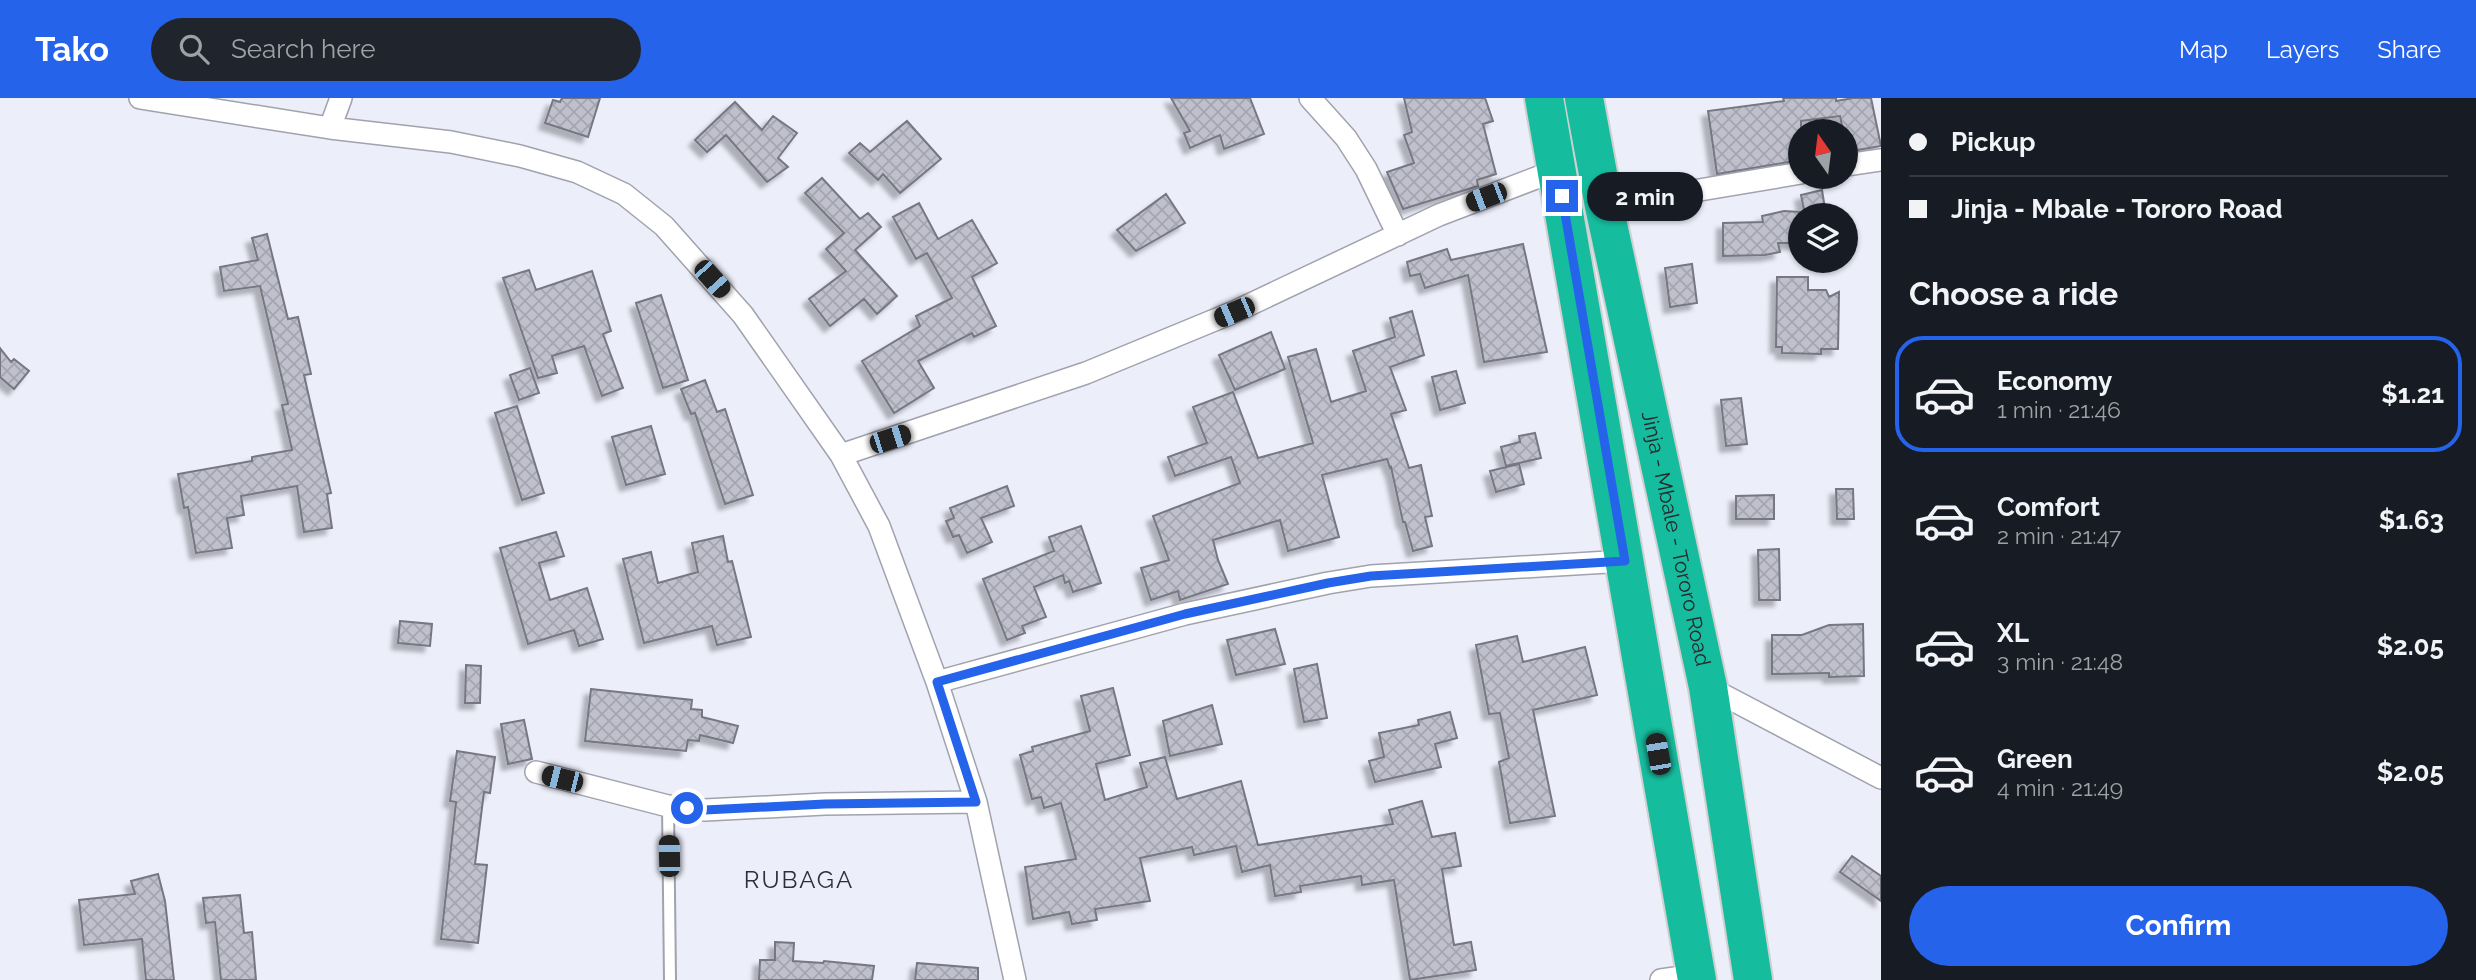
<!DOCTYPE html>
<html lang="en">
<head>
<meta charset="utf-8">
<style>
  :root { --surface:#171b24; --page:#20242c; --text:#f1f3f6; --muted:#9ea1a6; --line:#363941; --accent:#2563eb }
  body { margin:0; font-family:Raleway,sans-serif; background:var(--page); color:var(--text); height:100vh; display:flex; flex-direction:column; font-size:26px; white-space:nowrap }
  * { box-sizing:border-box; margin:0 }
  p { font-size:23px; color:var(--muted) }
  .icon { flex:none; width:38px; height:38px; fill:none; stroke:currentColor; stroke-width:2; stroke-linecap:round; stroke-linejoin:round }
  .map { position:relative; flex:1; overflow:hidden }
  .drawer { display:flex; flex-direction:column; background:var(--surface); width:595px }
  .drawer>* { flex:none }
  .banner { display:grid; align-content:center; height:154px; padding:0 28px; background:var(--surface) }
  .needle { width:46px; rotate:346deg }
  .controls { position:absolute; left:1788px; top:21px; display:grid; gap:14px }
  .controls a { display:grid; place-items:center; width:70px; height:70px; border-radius:50%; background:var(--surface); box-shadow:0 2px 5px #0004; font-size:35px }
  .end { position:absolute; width:32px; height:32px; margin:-16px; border:9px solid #2563eb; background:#fff; box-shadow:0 0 0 4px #fff }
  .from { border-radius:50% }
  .bubble { position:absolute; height:49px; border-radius:24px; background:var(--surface); box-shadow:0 2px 5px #0004; font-size:23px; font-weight:700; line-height:49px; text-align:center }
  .car { position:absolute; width:21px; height:42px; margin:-21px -10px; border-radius:9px; box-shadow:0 0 5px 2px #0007; background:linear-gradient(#222 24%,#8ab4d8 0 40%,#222 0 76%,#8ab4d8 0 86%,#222 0) }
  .banner b { display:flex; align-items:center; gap:24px; height:66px; font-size:26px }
  .banner b+b { border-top:2px solid var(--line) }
  .banner i { width:18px; height:18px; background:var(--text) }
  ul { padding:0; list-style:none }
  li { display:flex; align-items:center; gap:21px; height:116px; margin:0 14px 10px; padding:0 14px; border:4px solid transparent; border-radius:28px }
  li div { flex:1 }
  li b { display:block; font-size:26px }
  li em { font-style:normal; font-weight:700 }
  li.current { border-color:var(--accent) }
  li>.icon { width:63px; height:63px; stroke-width:1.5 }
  h2 { padding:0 28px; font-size:32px; line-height:84px }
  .primary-button { display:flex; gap:14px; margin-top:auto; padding:14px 28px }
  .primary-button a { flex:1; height:80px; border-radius:42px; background:var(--accent); color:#fff; font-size:28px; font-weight:700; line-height:80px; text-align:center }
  header { display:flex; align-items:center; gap:42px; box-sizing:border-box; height:98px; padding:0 35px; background:var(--accent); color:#fff }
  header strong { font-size:33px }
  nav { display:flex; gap:38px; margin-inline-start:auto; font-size:24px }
  .search { width:490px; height:63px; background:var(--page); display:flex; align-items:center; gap:18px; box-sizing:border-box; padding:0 24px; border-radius:38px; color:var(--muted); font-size:26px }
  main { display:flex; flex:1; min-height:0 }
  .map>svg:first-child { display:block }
</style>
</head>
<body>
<header>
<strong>Tako</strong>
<div class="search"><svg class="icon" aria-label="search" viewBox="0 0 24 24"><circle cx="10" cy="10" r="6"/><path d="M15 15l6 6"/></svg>Search here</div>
<nav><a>Map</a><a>Layers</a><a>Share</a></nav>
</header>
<main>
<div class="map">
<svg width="1881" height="882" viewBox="0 0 1881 882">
  <defs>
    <pattern id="building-cross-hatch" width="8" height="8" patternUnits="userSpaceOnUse" patternTransform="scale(1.75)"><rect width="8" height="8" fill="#bfc0cc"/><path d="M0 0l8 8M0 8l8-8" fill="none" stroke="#a4a5b0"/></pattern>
    <filter id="shadow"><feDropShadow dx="-6" dy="6" stdDeviation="2" flood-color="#0004"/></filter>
  </defs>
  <rect width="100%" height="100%" fill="#eceefa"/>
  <path fill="url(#building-cross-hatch)" stroke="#767782" stroke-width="2" filter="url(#shadow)" d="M562 0H600L588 39 545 25 553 2 560 4Z
    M1171 0H1250L1264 36 1224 51 1220 37 1190 50 1184 35 1190 33Z
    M1404 0H1485L1493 23 1483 26 1496 76 1477 82 1478 88 1403 111 1387 74 1414 65 1404 37 1412 34Z
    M1783 0H1836V3L1853 0H1871L1881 48 1846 54V33H1843L1840 18 1801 23V62L1717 76 1708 13 1784 3Z
    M735 4 762 32 773 18 797 35 778 60 788 69 767 84 726 37 707 54 695 42Z
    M907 23 941 61 900 95 883 76 878 82 849 55 860 45 870 54Z
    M822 80 860 121 868 115 881 129 855 152 897 198 877 216 864 201 830 228 809 201 846 173 826 151 844 135 805 95Z
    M1822 92 1826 117H1805L1801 97Z
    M1166 96 1185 125 1136 153 1117 132Z
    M919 105 938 141 972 122 997 165 972 179 996 228 974 239 972 235 918 263 934 290 894 315 862 263 920 228 916 218 952 200 927 155 916 161 893 119Z
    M1784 113 1801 114V145H1778L1780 154 1765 157 1723 158V125L1763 124 1762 118Z
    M267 136 288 221 298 219 311 276 304 277 331 395 327 396 332 430 304 434 297 388 241 398 244 417 227 420 232 450 196 455 188 409 184 410 178 376 252 363V359L292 352 282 307 288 306 260 188 224 193 220 169 258 162 252 140Z
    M1523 146 1547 254 1484 264 1468 177 1425 190 1420 176 1410 178 1407 164 1447 151 1451 162Z
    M1692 166 1697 205 1670 209 1665 170Z
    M529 172 536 192 592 173 611 233 603 236 623 290 602 298 584 248 552 258 557 275 538 280 503 180Z
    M1777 179H1808V192H1826L1829 199 1839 194 1838 251H1821V256L1782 255V249H1776Z
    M661 197 688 282 663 290 636 205Z
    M1412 213 1424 257 1390 269 1406 312 1391 316 1409 370 1421 367 1432 418 1425 419 1432 448 1413 453 1405 424H1403L1391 369 1390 370 1387 361 1322 377 1339 439 1288 453 1280 422 1213 442 1218 462 1228 486 1180 502 1178 493 1151 502 1141 470 1169 462 1153 418 1240 385 1231 359 1175 378 1168 359 1207 345 1193 309 1233 294 1258 360 1313 345 1288 259 1316 251 1331 304 1366 293 1353 253 1395 239 1390 220Z
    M1271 234 1285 271 1235 292 1219 257Z
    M0 250 11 264 14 261 29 273 14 291 0 279Z
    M530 270 539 295 519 302 510 277Z
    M1456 273 1465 305 1440 312 1432 279Z
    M705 282 717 314 725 311 753 397 725 406 695 315 691 316 681 291Z
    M1741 300 1747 346 1726 348 1721 302Z
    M517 308 544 395 522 402 495 315Z
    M651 328 665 376 626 387 612 339Z
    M1535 335 1541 360 1506 368 1501 349 1520 344 1519 338Z
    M1519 366 1524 386 1496 394 1490 373Z
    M1007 388 1014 408 981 420 992 444 967 455 959 437 953 439 946 423 954 420 950 410Z
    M1836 391H1853L1854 421H1837Z
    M1774 397V421H1736V398Z
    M1081 428 1101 485 1073 494 1069 483 1065 485 1063 477 1034 489 1046 519 1022 528 1025 535 1007 542 983 481 1054 453 1049 439Z
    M556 434 564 458 539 465 550 502 587 490 603 541 579 548 574 532 528 546 500 450Z
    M723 438 728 464 732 463 751 539 717 547 712 528 644 545 623 461 651 454 658 485 698 474 692 445Z
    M1779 451 1780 502H1759L1758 452Z
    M400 523 432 526 430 548 398 545Z
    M1863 526 1864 578 1829 579V575L1772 576V537H1802L1829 527Z
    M1275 531 1285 566 1236 577 1227 542Z
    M1517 538 1523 564 1585 549 1597 597 1533 612 1555 718 1510 725 1499 664 1509 660 1500 615 1489 616 1476 547Z
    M1317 566 1327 620 1304 624 1294 571Z
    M466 567 481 568 480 605H465Z
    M1113 590 1130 657 1096 666 1105 702 1147 689 1140 665 1165 659 1177 701 1241 683 1258 747 1393 726 1389 712 1422 703 1432 739 1455 735 1461 768 1442 771 1454 847 1471 844 1476 872 1410 882 1394 782 1362 787 1361 778 1300 788 1301 794 1275 798 1270 767 1242 774 1236 748 1194 757 1192 749 1140 760 1150 803 1095 811 1097 822 1072 826 1069 814 1033 821 1025 769 1076 761 1061 705 1044 710 1041 699 1032 701 1020 657 1033 653 1032 649 1090 633 1081 598Z
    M591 591 692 602 691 611 702 612V619L738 628 733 645 700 637 699 643 688 642 686 653 585 643Z
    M1212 607 1222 646 1170 658 1163 623Z
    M1450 614 1457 640 1435 646 1441 669 1375 684 1369 663 1384 659 1379 635 1419 627 1418 622Z
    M524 622 532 661 508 666 501 626Z
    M457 653 495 659 490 695 484 694 475 766 487 767 478 845 441 841 456 704 450 703Z
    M1852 758 1881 778V803L1840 774Z
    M158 776 165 803 174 882H146L142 841 84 847 79 802 135 796 131 783Z
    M240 797 244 835 252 834 256 882H221L215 824 206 825 203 800Z
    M775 844 794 845 793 863 823 865 824 863 874 868 872 882H759L760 862H775Z
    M917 865 978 870V882H915Z"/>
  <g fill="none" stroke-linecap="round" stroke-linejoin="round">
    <defs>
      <path id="lane" d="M668 708 670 882"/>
      <path id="street" d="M140 0 330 30 451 44 520 58 577 74 624 96 664 128 743 217 841 357 879 428 937 584 976 704 1015 882
        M1310 0 1346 40 1366 71 1398 137
        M330 30 341 0
        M1846 67 1881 62
        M1604 108 1801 75
        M841 357 1086 275 1234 214 1439 117 1557 72
        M937 584 1185 516 1328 485 1371 478 1625 463
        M1708 589 1881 680
        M536 674 668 708 705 712 825 706 976 704
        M1661 882 1696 877"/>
      <g id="highway">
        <path d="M1544 0 1697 882"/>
        <path id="s1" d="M1584 0 1604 108 1708 589 1753 882"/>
      </g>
    </defs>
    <use href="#lane" stroke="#a0a2ad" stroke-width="14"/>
    <use href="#street" stroke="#a0a2ad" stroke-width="24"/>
    <use href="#highway" stroke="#d0d0d1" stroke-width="42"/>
    <use href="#lane" stroke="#fff" stroke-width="10"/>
    <use href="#street" stroke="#fff" stroke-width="21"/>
    <use href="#highway" stroke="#16bc9e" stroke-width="38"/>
  </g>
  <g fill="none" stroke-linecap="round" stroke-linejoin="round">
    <path stroke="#2563eb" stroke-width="9" d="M687 710 705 712 825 706 976 704 937 584 1185 516 1328 485 1371 478 1625 463 1562 98"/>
  </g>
  <g text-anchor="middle" stroke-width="7" stroke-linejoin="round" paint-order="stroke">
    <g font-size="21" fill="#28282d" stroke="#eceefa">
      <text dy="7" stroke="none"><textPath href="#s1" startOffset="450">Jinja - Mbale - Tororo Road</textPath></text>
    </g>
    <g font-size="24" letter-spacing="2" fill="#2d2e37" stroke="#eceefa">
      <text x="799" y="790">RUBAGA</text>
    </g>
  </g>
</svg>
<div class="controls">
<a><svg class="needle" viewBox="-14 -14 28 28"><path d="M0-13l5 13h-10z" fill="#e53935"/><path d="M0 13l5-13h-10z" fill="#9ea1a6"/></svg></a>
<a><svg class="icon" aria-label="layers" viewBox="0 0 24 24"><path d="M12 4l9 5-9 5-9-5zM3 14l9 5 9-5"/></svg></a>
</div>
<i class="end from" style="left:687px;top:710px"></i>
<i class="end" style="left:1562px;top:98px"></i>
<div class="bubble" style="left:1587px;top:74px;width:116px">2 min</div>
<i class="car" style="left:1486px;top:99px;rotate:249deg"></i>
<i class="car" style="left:712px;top:181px;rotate:138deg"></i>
<i class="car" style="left:1234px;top:214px;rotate:247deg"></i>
<i class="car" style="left:890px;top:341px;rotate:72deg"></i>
<i class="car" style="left:1658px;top:656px;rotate:350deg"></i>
<i class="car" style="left:562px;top:681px;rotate:284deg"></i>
<i class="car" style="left:669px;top:758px;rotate:359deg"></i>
</div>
<section class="drawer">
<div class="banner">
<b><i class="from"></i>Pickup</b>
<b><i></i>Jinja - Mbale - Tororo Road</b>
</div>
<h2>Choose a ride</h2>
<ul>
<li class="current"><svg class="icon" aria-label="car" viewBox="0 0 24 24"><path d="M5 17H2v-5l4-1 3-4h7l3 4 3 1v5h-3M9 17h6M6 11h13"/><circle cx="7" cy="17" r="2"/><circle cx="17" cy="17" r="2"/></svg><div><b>Economy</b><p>1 min · 21:46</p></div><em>$1.21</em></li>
<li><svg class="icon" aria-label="car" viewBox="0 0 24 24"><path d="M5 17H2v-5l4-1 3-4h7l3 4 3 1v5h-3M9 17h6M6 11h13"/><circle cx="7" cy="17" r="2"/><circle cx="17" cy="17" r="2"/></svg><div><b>Comfort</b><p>2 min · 21:47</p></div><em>$1.63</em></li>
<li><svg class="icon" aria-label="car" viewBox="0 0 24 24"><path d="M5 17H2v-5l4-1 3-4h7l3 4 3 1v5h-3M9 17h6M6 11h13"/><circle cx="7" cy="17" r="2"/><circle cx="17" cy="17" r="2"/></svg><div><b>XL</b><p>3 min · 21:48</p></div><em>$2.05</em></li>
<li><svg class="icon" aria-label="car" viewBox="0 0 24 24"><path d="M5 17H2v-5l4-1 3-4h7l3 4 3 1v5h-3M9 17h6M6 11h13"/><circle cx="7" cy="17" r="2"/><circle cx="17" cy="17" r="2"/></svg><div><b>Green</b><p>4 min · 21:49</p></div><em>$2.05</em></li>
</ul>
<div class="primary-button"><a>Confirm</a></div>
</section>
</main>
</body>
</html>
